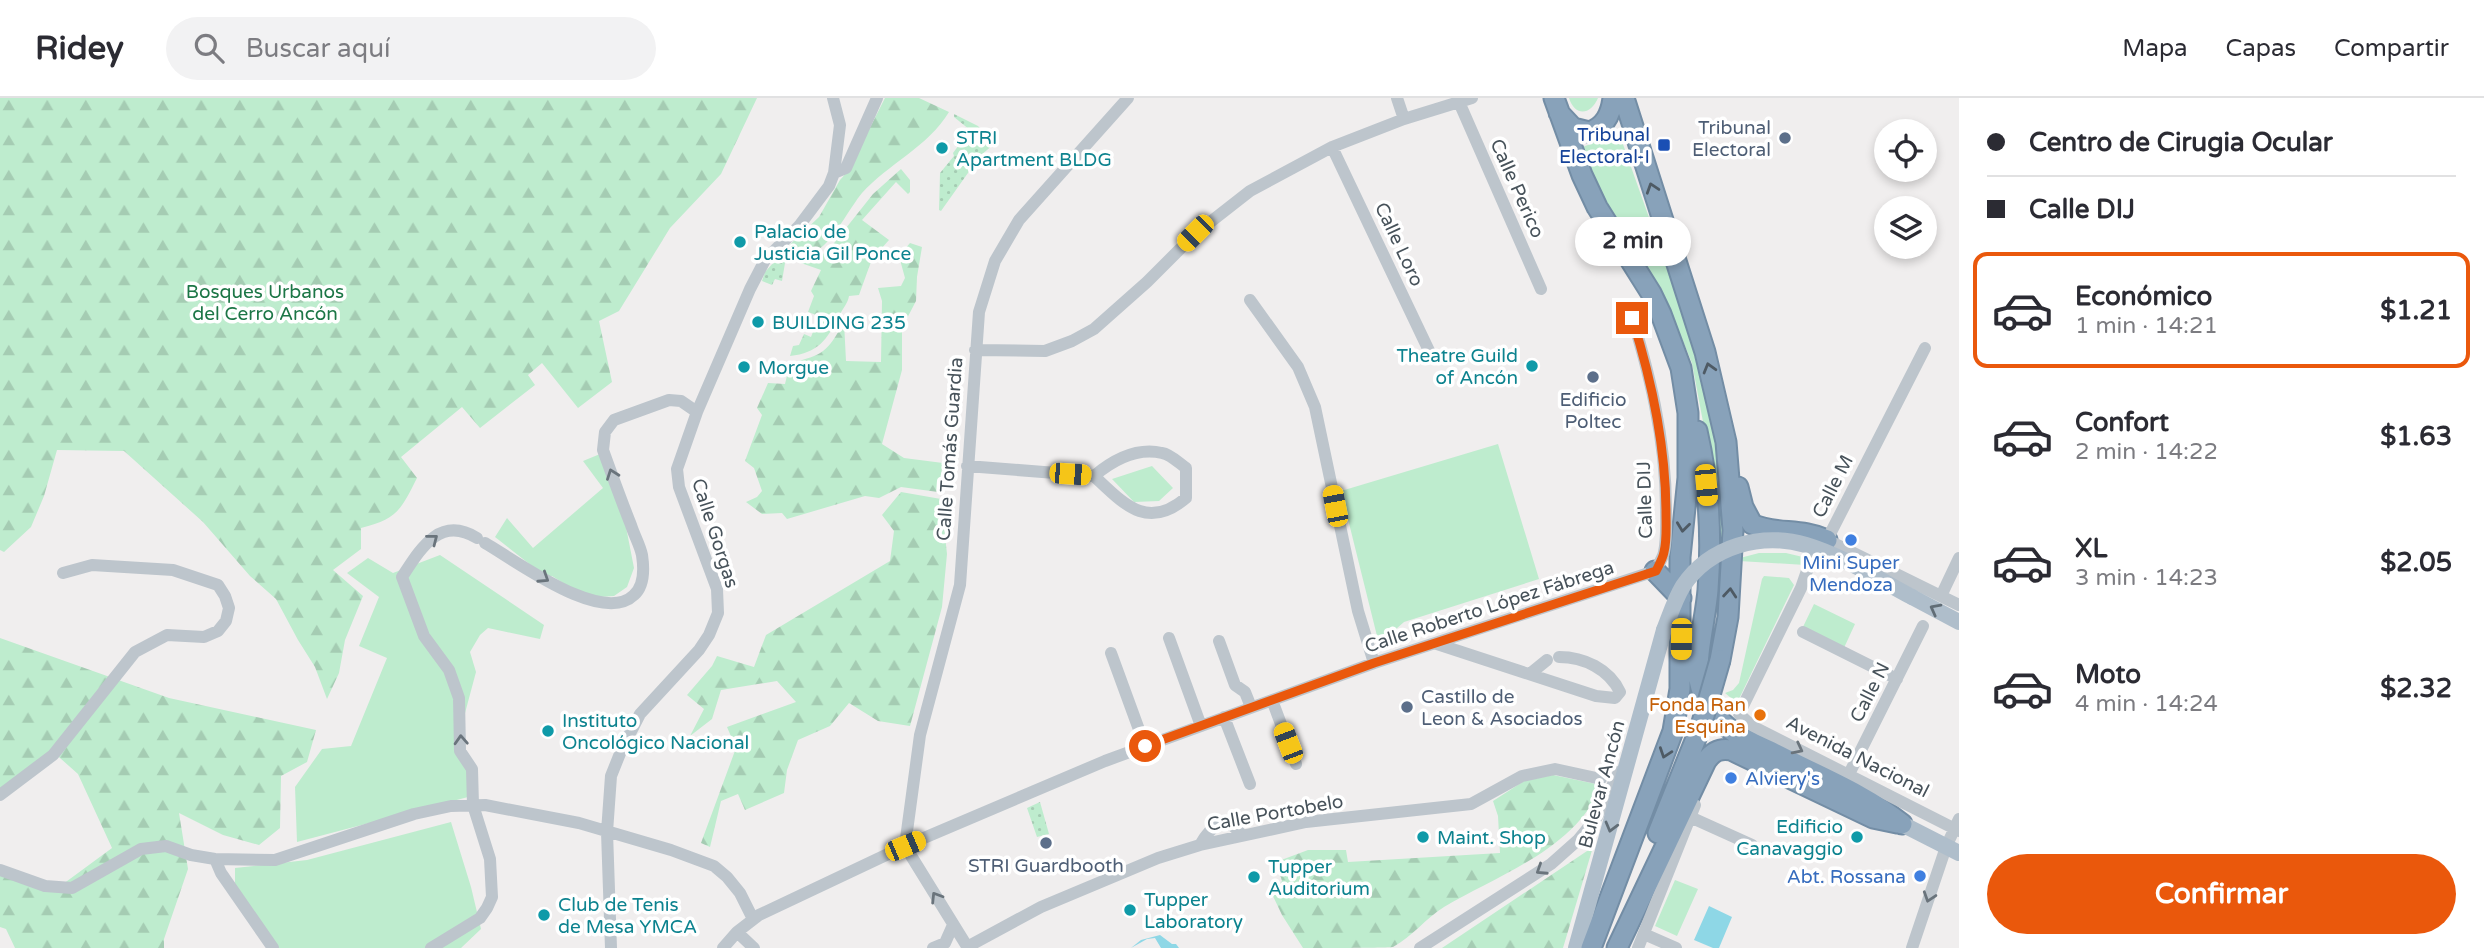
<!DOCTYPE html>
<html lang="es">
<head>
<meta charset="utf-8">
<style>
  :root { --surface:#fff; --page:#f2f2f3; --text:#2b2b33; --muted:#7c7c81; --line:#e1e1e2; --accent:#ea580c }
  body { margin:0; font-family:"Varela Round",sans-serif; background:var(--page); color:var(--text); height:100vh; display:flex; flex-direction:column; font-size:26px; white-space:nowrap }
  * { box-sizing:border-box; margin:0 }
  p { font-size:23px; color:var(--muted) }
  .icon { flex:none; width:38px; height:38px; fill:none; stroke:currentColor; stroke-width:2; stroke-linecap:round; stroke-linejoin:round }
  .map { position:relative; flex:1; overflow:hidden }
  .drawer { display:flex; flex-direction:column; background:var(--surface); width:525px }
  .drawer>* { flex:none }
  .hud { display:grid; align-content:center; height:154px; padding:0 28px; background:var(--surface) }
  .tools { position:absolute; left:1874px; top:21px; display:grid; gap:14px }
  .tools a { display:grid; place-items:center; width:63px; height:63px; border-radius:50%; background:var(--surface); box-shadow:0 4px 10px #0003; font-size:35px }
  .end { position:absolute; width:32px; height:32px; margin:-16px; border:9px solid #ea580c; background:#fff; box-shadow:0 0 0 4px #fff }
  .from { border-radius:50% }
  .bubble { position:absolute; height:49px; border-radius:24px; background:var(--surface); box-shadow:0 4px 10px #0003; font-size:23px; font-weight:700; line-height:49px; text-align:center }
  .car { position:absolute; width:21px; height:42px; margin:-21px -10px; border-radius:9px; box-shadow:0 0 5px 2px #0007; background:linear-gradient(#f5c518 24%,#345 0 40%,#f5c518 0 76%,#345 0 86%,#f5c518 0) }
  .hud b { display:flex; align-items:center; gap:24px; height:66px; font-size:26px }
  .hud b+b { border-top:2px solid var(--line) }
  .hud i { width:18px; height:18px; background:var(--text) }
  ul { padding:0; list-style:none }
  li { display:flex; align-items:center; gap:21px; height:116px; margin:0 14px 10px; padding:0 14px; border:4px solid transparent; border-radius:14px }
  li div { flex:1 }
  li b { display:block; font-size:26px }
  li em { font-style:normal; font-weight:700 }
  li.active { border-color:var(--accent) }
  li>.icon { width:63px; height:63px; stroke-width:1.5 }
  .primary-button { display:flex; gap:14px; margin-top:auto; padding:14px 28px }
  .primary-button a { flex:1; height:80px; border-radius:42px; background:var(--accent); color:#fff; font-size:28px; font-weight:700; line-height:80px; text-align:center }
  header { display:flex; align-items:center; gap:42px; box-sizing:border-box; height:98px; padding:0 35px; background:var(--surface); border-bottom:2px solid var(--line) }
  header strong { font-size:33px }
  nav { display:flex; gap:38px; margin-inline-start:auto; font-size:24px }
  .search { width:490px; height:63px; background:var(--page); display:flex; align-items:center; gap:18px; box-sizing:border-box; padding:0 24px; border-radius:38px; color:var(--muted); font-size:26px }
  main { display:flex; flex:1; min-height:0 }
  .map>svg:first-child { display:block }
</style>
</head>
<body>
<header>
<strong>Ridey</strong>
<div class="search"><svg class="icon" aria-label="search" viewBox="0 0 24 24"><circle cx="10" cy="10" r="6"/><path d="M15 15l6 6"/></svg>Buscar aquí</div>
<nav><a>Mapa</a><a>Capas</a><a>Compartir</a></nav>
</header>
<main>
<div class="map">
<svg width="1959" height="850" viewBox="0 0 1959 850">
  <defs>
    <pattern id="grass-dots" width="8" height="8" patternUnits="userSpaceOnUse" patternTransform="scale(1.75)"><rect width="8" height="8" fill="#beecce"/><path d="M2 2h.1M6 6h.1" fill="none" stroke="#a5ccb3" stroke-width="1.8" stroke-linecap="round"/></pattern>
    <pattern id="forest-firs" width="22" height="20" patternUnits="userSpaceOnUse" patternTransform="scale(1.75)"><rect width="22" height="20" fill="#beecce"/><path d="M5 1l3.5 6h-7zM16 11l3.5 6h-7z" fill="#a5ccb3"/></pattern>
  </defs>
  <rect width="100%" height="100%" fill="#f0eeee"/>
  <path fill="url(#grass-dots)" d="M954 16 978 28 994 46 980 58 941 113 939 112 940 75 954 58 953 55 970 32 954 19Z
    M783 154 800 158 785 165 782 183 775 181 772 187 762 183 765 174Z
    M1040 704 1049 736 1037 739 1027 710Z"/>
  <path fill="url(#forest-firs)" d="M0 0H757L721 76 670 130 619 213 599 223 612 284 578 310 542 265 528 277 535 287 480 330 462 309 401 359 417 380C401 412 397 421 361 430V451L333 472 363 498 345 542 339 575 327 601 315 569 298 542 276 501 250 478 203 424 124 353 57 352 44 398 31 429 4 454 0 452Z
    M885 0H919L949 14C928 49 888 66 862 95 851 108 832 144 819 151 807 159 797 156 783 153L819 119 840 82 848 73Z
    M901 71 910 82V94L908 96 896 84 862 122 889 142 872 161 859 197 849 198C848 205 843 210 839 218 827 242 818 255 790 258L793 248 799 247 804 236 811 239 819 218 808 214 814 198 811 193 821 172 801 165 827 154 873 96Z
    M910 145 922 149 917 179 916 203 902 230V272L882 346 904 360 943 365 938 394 901 389 879 400 865 398 787 421 782 415 762 416 746 404 757 399 762 393 754 370 745 363 762 317 757 310 768 285 785 286 790 265C824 257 827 254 844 224L846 263 881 264 882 203 878 190 901 188 905 180 899 158Z
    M901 394 941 401 947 456 942 509 910 628 878 623 849 605 830 628 798 642 787 672 784 695 745 712 738 696 721 703 710 749 701 745 736 650 727 629 796 604 777 583 721 592 712 621 690 638 704 611 687 597 712 568 717 558 754 569 766 537 890 463 894 433 882 417Z
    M0 540 169 600 316 632 307 664 281 678 280 730 259 747 223 737 179 715 188 771 164 841V850H15L6 831 0 829V774L59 789 112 750 78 676 51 652 0 693Z
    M1553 677 1601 687C1578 750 1498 777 1444 809 1426 820 1412 839 1393 849 1385 850 1317 850 1303 850L1282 817 1272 796 1282 783 1276 764 1308 752H1346L1348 764 1500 755 1498 718 1493 703 1524 683Z
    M1593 749 1563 850H1442Z"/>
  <path fill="#beecce" d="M1569 0H1598C1591 17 1575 19 1569 0Z
    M1619 35 1657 142 1669 169 1702 284 1714 336 1723 392 1727 446 1718 450 1712 372 1692 265 1661 190 1604 104 1580 50Z
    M1498 346 1539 481 1404 524 1379 546 1341 393Z
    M600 356 626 429 634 470 627 489 614 498 600 499 579 495 552 478 546 479 495 439 507 420 533 450 603 390 583 363Z
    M1152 368 1173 390 1159 403 1134 404 1112 381Z
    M1759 455H1786L1807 460 1805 467 1739 463 1740 460Z
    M440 457 544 527 540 541 488 530 480 537 470 554 476 574 457 645 471 678 468 699 297 744 295 689 322 651 351 648 387 560 359 548 379 499 347 475 368 460 393 475Z
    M1764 478 1789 480 1794 487 1737 605 1725 595 1733 592 1739 585 1762 481Z
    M1814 506 1855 526 1843 552 1802 531Z
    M451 724 471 789 481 831 461 850H277L235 786V770L307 762Z
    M1675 782 1698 791 1677 838 1655 828Z"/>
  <path fill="#8ed7e6" d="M1709 808 1732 819 1719 850H1713L1694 842Z
    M1160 837 1172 846H1176L1179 850H1161L1155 840 1147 841 1131 850 1141 842Z"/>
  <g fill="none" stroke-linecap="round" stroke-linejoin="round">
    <defs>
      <path id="highway" d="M1554 0 1582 77 1597 109 1651 195 1661 216 1681 270 1688 315V380L1680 459V591L1673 633 1591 850
        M1624 0 1705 254 1726 344 1733 432 1728 519 1720 562
        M1559 15 1573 30 1589 34C1605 29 1611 16 1613 0
        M1697 333C1709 385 1712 439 1708 492 1706 518 1695 560 1699 582 1703 603 1716 622 1734 634 1746 643 1762 649 1776 656 1819 678 1865 696 1902 726
        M1738 389 1743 409 1752 426C1775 437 1801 430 1827 442
        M1655 473 1681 500
        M1658 735 1701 628
        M1617 850 1706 663C1713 653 1720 650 1731 652L1873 720 1897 725"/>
    </defs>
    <use href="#highway" stroke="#738da5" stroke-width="23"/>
    <path stroke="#bdc5cc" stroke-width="12" d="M1397 0 1404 21
      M1459 4 1541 191
      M1332 49 1432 259
      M834 75 846 70 877 0
      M1250 202 1298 269 1315 309 1358 513 1374 565
      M1925 250 1827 442 1817 444 1801 490 1739 616 1752 628 1959 733
      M975 252 1045 253 1072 243 1094 231 1147 184 1195 136 1250 93 1332 49 1404 21 1472 0
      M967 368 1094 378C1113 362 1136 349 1162 355 1170 356 1179 365 1186 370V400C1147 433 1124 406 1094 378
      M1827 442 1959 507
      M485 445C515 462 602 528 634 497 644 488 644 470 642 457 640 447 634 437 631 427 621 402 612 377 603 352L605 334 614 322 669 302 681 303 697 314
      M1941 498 1959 460
      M1803 534 1897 581
      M1169 540 1201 628
      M1219 543 1235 587 1245 594 1251 609
      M1437 546 1596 598 1615 600 1620 594C1609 571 1584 559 1559 559
      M1111 555 1145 648
      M1531 575 1547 562
      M1272 602 1296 666
      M1224 619 1250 686
      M1849 676 1923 528
      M0 697 53 657 135 554 167 537 204 539 218 533 226 523 229 510 225 498 218 487 173 472 92 467 63 475
      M1690 719 1752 747
      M1200 747C1211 728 1224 715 1241 736
      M215 761 221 775 273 850
      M0 772 45 788 72 790 141 751 166 748 191 757 215 761 275 762 414 716 451 708 485 707 579 725 671 752 714 768 727 779 740 795 753 821
      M737 834 754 850
      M1644 836 1676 850
      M967 849 1041 809 1158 760 1200 747 1306 724 1471 706 1522 678 1555 671 1601 681
      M431 850 480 820 487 810 492 799 490 761 473 707 472 671 460 653 459 600 449 572 424 538 402 479C421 450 440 417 477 440
      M611 850 607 734 611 678 621 653 640 616 699 552 709 537 718 515 717 491 679 389 677 371 697 314 750 191 765 162 799 128 829 88 834 75 840 27 833 0
      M723 850 737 834 759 817 905 748 1105 663 1374 565 1655 473C1658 467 1663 460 1664 454 1667 440 1666 425 1666 411 1666 341 1649 272 1628 206
      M933 850 945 845 953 827
      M968 850 905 748 920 637 960 487 979 214 995 163 1019 122 1128 0
      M1420 850 1551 766 1578 742 1597 719 1619 674
      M1638 850 1695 707
      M1912 850 1946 749 1959 721"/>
    <path stroke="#afbecb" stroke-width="16" d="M1912 499 1959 524
      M1902 726 1959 755
      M1576 850 1664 532"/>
    <use href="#highway" stroke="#88a2ba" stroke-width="19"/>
    <defs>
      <path id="highway-bridge" d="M1701 628 1720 562"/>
    </defs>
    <use href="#highway-bridge" stroke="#738da5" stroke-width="23" stroke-linecap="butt"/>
    <path stroke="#afbecb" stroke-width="16" d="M1664 532C1670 517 1675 501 1683 488 1710 448 1761 434 1806 447 1843 458 1878 481 1912 499"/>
    <use href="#highway-bridge" stroke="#88a2ba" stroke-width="19"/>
  </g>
  <defs><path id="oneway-chevron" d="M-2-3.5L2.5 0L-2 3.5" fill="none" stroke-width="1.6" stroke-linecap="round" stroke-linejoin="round" transform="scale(1.75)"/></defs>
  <g stroke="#4e5a64">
    <use href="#oneway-chevron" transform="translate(1652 90) rotate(-108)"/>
    <use href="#oneway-chevron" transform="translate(1709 270) rotate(-106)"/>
    <use href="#oneway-chevron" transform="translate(1683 429) rotate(97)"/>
    <use href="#oneway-chevron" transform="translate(1730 495) rotate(-85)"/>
    <use href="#oneway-chevron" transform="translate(1665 655) rotate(109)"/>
  </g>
  <g stroke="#6a747c">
    <use href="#oneway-chevron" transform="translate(612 376) rotate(-110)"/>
    <use href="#oneway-chevron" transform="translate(433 441) rotate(-38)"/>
    <use href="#oneway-chevron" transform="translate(544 480) rotate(33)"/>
    <use href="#oneway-chevron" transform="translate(461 642) rotate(-93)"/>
    <use href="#oneway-chevron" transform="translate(1798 651) rotate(27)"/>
    <use href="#oneway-chevron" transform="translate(1541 772) rotate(147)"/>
    <use href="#oneway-chevron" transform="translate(936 799) rotate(-122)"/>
    <use href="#oneway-chevron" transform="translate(1929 799) rotate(108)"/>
  </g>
  <g stroke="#616d76">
    <use href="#oneway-chevron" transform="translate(1935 511) rotate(-152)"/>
    <use href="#oneway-chevron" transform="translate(1611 729) rotate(105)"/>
  </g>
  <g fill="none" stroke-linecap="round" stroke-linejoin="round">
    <path stroke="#ea580c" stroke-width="9" d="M1145 648 1374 565 1656 473C1659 467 1663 460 1664 454 1667 442 1666 428 1666 416 1666 349 1652 283 1632 220"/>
  </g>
  <g fill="#5c6f8a" stroke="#fff" stroke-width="2.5">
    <circle cx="1785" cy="40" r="7"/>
    <circle cx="1593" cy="279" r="7"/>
    <circle cx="1407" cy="609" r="7"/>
    <circle cx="1046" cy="745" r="7"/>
  </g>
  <rect fill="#1a4fb4" stroke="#fff" stroke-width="2.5" x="1657" y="40" width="14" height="14" rx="3.5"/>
  <g fill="#0f9aa8" stroke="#fff" stroke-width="2.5">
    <circle cx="942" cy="50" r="7"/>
    <circle cx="740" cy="144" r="7"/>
    <circle cx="758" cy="224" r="7"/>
    <circle cx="1532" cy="268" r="7"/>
    <circle cx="744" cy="269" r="7"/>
    <circle cx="548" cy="633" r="7"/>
    <circle cx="1423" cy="739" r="7"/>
    <circle cx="1857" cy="739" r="7"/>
    <circle cx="1254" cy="779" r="7"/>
    <circle cx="1130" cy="812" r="7"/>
    <circle cx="544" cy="817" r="7"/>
  </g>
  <g fill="#3f7fe0" stroke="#fff" stroke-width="2.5">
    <circle cx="1851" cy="442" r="7"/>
    <circle cx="1731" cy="680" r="7"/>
    <circle cx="1920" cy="778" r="7"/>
  </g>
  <circle fill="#e8710a" stroke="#fff" stroke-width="2.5" cx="1760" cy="617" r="7"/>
  <g text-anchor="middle" stroke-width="7" stroke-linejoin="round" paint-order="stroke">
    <g font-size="19" fill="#4e5e75" stroke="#fff">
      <text x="1771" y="36" text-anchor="end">Tribunal<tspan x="1771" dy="22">Electoral</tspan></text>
      <text x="1593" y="308">Edificio<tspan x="1593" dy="22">Poltec</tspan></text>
      <text x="1421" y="605" text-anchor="start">Castillo de<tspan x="1421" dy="22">Leon &amp; Asociados</tspan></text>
      <text x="1046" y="774">STRI Guardbooth</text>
    </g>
    <g font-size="19" fill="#164399" stroke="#fff" text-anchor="end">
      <text x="1650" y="43">Tribunal<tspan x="1650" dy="22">Electoral-I</tspan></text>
    </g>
    <g font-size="19" fill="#0d838f" stroke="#fff" text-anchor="start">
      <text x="956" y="46">STRI<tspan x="956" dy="22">Apartment BLDG</tspan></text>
      <text x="754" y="140">Palacio de<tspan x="754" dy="22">Justicia Gil Ponce</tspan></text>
      <text x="772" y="231">BUILDING 235</text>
      <text x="1518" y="264" text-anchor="end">Theatre Guild<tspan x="1518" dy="22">of Ancón</tspan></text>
      <text x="758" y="276">Morgue</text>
      <text x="562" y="629">Instituto<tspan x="562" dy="22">Oncológico Nacional</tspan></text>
      <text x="1843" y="735" text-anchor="end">Edificio<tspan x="1843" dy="22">Canavaggio</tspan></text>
      <text x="1437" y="746">Maint. Shop</text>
      <text x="1268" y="775">Tupper<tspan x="1268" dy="22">Auditorium</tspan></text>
      <text x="1144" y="808">Tupper<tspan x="1144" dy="22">Laboratory</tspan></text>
      <text x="558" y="813">Club de Tenis<tspan x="558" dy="22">de Mesa YMCA</tspan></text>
    </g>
    <g font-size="19" fill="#47525a" stroke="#fff">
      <text transform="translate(1518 90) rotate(66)" y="7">Calle Perico</text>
      <text transform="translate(1400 146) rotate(65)" y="7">Calle Loro</text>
      <text transform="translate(949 351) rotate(-86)" y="7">Calle Tomás Guardia</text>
      <text transform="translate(1832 388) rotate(-63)" y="7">Calle M</text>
      <text transform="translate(1644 402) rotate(-92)" y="7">Calle DIJ</text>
      <text transform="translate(716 435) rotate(72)" y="7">Calle Gorgas</text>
      <text transform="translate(1489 508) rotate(-18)" y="7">Calle Roberto López Fábrega</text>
      <text transform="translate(1869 594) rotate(-63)" y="7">Calle N</text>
      <text transform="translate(1858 658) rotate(27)" y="7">Avenida Nacional</text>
      <text transform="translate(1601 686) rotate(-75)" y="7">Bulevar Ancón</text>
      <text transform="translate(1275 714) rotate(-10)" y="7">Calle Portobelo</text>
    </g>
    <g font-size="19" fill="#1c7646" stroke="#fff">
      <text x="265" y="200">Bosques Urbanos<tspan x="265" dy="22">del Cerro Ancón</tspan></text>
    </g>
    <g font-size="19" fill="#366cbe" stroke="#fff">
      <text x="1851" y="471">Mini Super<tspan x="1851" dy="22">Mendoza</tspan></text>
      <text x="1745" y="687" text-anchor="start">Alviery's</text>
      <text x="1906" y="785" text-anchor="end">Abt. Rossana</text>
    </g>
    <g font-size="19" fill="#c56008" stroke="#fff" text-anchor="end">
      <text x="1746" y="613">Fonda Ran<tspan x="1746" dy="22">Esquina</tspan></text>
    </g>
  </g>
</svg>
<div class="tools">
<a><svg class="icon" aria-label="locate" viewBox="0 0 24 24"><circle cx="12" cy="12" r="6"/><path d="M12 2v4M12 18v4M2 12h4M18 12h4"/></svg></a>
<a><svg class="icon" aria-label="layers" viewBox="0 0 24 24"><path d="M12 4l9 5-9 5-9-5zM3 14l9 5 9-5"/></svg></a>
</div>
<i class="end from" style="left:1145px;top:648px"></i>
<i class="end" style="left:1632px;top:220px"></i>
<div class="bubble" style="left:1575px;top:119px;width:116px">2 min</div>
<i class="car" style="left:1195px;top:135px;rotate:225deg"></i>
<i class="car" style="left:1070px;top:376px;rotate:94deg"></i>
<i class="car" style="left:1706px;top:387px;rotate:175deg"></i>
<i class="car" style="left:1335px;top:408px;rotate:349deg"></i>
<i class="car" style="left:1681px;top:541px;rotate:181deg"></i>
<i class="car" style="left:1288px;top:645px;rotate:339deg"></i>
<i class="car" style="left:905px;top:748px;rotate:67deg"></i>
</div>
<section class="drawer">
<div class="hud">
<b><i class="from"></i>Centro de Cirugia Ocular</b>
<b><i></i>Calle DIJ</b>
</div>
<ul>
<li class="active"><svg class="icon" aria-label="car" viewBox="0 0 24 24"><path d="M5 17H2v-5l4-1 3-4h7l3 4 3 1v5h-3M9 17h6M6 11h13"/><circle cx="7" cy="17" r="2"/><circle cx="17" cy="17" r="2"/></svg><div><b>Económico</b><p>1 min · 14:21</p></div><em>$1.21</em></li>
<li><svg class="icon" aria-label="car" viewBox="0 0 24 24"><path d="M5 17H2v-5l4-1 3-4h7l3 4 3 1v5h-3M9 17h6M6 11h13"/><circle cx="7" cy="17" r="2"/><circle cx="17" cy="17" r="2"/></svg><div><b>Confort</b><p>2 min · 14:22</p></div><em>$1.63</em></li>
<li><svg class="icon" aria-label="car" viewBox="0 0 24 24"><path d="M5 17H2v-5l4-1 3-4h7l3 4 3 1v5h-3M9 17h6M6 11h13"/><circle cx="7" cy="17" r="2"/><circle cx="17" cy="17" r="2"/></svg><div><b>XL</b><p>3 min · 14:23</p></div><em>$2.05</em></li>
<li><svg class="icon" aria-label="car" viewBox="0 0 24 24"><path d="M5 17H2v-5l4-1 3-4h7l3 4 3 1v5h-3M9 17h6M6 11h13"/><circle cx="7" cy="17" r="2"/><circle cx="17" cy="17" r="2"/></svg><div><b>Moto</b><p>4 min · 14:24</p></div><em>$2.32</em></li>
</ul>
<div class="primary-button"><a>Confirmar</a></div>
</section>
</main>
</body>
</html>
